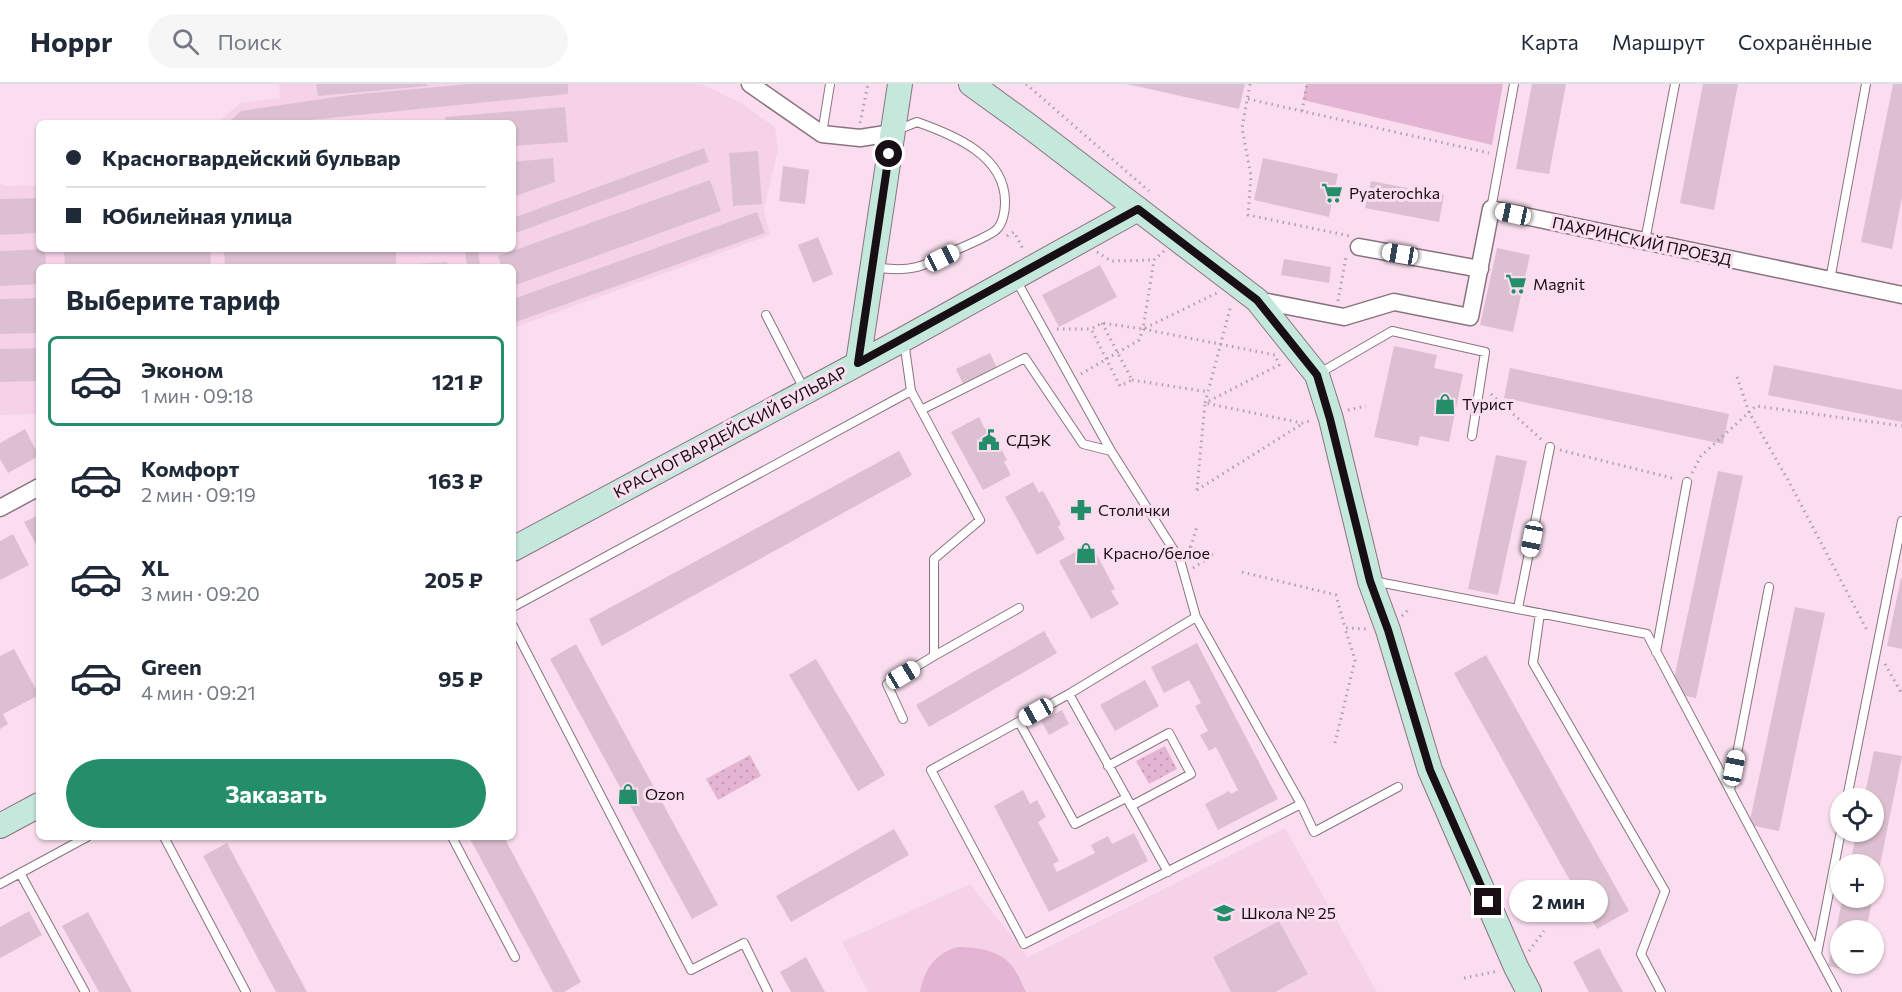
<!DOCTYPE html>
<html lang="ru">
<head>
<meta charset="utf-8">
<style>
  :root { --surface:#fff; --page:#f6f6f7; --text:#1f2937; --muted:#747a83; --line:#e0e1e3; --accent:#248d6a }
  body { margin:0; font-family:Commissioner,sans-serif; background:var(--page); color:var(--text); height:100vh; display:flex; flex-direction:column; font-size:22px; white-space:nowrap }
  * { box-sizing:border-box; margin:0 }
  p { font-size:20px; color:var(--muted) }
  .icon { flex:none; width:33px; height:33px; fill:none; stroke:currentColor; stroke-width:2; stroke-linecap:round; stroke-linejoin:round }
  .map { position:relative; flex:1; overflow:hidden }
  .details { position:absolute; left:36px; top:180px; width:480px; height:576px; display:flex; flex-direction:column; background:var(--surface); border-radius:9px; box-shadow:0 2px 4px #0004 }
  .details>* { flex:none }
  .banner { position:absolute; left:36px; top:36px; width:480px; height:132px; border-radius:9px; box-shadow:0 2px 4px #0004; display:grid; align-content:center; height:132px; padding:0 30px; background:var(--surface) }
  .controls { position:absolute; left:1830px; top:704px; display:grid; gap:12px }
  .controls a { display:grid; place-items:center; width:54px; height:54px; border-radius:50%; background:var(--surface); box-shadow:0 2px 4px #0004; font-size:30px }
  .end { position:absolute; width:27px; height:27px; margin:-14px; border:8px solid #180f15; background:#fff; box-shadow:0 0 0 3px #fff }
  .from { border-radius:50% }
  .bubble { position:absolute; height:42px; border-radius:21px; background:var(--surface); box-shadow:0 2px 4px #0004; font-size:20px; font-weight:700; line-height:42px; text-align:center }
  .car { position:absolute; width:18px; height:36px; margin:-18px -9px; border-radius:8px; box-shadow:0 0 4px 2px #0007; background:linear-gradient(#fff 24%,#345 0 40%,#fff 0 76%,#345 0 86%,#fff 0) }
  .banner b { display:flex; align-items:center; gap:21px; height:57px; font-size:22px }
  .banner b+b { border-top:2px solid var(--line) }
  .banner i { width:15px; height:15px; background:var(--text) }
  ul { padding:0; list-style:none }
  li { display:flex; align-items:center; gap:18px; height:90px; margin:0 12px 9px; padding:0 18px; border:3px solid transparent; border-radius:9px }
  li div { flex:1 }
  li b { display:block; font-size:22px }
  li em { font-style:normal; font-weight:700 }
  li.current { border-color:var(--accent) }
  li>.icon { width:54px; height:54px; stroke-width:1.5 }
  h2 { padding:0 30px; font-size:27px; line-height:72px }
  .action { display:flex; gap:12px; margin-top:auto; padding:12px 30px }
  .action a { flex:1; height:69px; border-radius:36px; background:var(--accent); color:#fff; font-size:24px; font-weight:700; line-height:69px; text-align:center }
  header { display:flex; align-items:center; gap:36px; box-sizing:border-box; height:84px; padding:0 30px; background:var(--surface); border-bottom:2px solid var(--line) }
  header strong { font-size:28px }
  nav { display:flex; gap:33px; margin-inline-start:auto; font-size:21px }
  .search { width:420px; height:54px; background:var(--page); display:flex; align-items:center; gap:15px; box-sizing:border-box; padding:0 21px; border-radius:33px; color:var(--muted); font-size:22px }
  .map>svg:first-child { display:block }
</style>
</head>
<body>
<header>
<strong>Hoppr</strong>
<div class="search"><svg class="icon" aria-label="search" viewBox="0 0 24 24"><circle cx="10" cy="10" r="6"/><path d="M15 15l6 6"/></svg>Поиск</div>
<nav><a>Карта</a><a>Маршрут</a><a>Сохранённые</a></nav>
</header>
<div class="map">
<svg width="1902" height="908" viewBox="0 0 1902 908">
  <defs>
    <pattern id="park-dots" width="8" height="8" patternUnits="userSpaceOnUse" patternTransform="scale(1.5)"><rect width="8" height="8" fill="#e4b5d3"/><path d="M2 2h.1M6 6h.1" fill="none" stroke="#c39ab4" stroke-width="1.8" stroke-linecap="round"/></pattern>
  </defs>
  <rect width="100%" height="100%" fill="#fadeef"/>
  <path fill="#f6d2e9" d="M279 0H702L741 19 775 43 778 66 764 125 770 151 513 244V183H39V330L0 331V99L4 102 39 101V165H513V39H217L240 19 280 14Z
    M1285 744 1377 908H868L842 858 970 800 1028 873Z"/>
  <path fill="#e4b5d3" d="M1306 0H1503L1492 61 1303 16Z
    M958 863C976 863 1000 866 1012 882 1018 889 1022 900 1026 908H920C924 886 935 869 958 863Z"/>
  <path fill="url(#park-dots)" d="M1165 662 1177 685 1149 700 1136 677Z
    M750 671 761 692 718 716 706 695Z"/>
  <path fill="#dcc0d2" d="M316 0H427V2L318 12Z
    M469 0H568V10L281 39H228L241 27 349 11Z
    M1127 0H1245L1239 25Z
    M1532 0H1566L1549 90 1516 85Z
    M1703 0H1738L1714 126 1680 119Z
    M1893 0H1902V113L1892 165 1861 158Z
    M565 23 568 58 513 62V39H446L445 33Z
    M704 64 709 78 513 150V134Z
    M758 67 762 120 733 122 729 69Z
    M553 74 555 98 513 113V78Z
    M1263 74 1338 90 1329 133 1254 116Z
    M783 82 809 86 805 120 779 117Z
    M710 96 721 127 513 202V183H502L498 172Z
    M1371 97 1444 111 1439 138 1365 124Z
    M39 114V149L0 151V115Z
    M757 128 765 149 513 239V215Z
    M818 153 833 190 813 199 798 161Z
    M1497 164 1530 171 1513 248 1480 241Z
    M45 165 46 183H39V200L0 202V167Z
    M64 165H210L211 183H65Z
    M224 165H396V183H225Z
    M465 165H478L480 183H467Z
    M1284 175 1331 183 1329 199 1281 191Z
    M447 178 448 183H416V180Z
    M1100 181 1117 213 1059 243 1042 211Z
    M39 214V249L0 250V215Z
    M1394 262 1437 271 1434 284 1463 290 1449 358 1420 352 1418 362 1374 353Z
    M39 264V297L0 298V265Z
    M990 269 997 284 963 300 956 285Z
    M1774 281 1902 306V338L1768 311Z
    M1510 284 1729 330 1723 360 1504 314Z
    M979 333 985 345 989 342 1007 376 1004 378 1011 391 983 406 951 348Z
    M25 345 39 372 8 389 0 375V359Z
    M899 367 912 391 602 562 589 535Z
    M1496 371 1527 377 1498 511 1468 505Z
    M1718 387 1743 392 1696 614 1671 609Z
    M1033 398 1039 409 1043 407 1061 440 1058 443 1065 455 1037 471 1005 413Z
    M39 431V466L24 438Z
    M13 450 29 481 0 496V457Z
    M1086 462 1093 474 1097 471 1115 505 1111 507 1119 520 1091 535 1059 477Z
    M1901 494H1902V565L1887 562Z
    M1795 523 1825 529 1779 747 1749 741Z
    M1044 547 1057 569 929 643 916 621Z
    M1197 559 1278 715 1218 746 1205 720 1229 707 1231 710 1238 706 1216 663 1209 667 1200 651 1208 647 1195 622 1201 619 1189 596 1164 609 1151 583Z
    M576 560 718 821 692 835 550 575Z
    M14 565 39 611 3 630 8 640 0 645V572Z
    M1486 571 1629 827 1597 845 1454 589Z
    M816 575 885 691 858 707 789 591Z
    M1145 596 1159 622 1115 647 1100 621Z
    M1062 626 1069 640 1049 651 1041 637Z
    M1874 667 1902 672 1875 806 1874 780H1850L1857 747H1874V714H1864Z
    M1023 706 1030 720 1037 716 1046 733 1038 738 1059 777 1053 780 1057 788 1095 769 1091 761 1108 752 1112 760 1134 749 1148 777 1049 828 994 722Z
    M894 745 909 771 791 838 776 812Z
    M469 753H504L581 898 564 908H553Z
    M227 759 307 908H276L203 772Z
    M1843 813H1873L1866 846H1840V879H1859L1857 888 1828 882Z
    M29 827 42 851 0 874V843Z
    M88 828 132 908H99L62 842Z
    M1279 837 1308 890 1275 908H1231L1213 873Z
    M1599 864 1623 908H1589L1573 878Z
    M806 873 825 908H791L780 888Z"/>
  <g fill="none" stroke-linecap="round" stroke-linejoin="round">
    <defs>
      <path id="lane" d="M822 50 830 0
        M1491 125 1514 0
        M1645 157 1675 0
        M874 183C911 189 923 183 956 166 965 162 992 151 997 145 1003 139 1005 127 1005 119 1006 72 954 51 917 38L897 46
        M1015 194 1111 367
        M1830 196 1866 0
        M766 231 805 307
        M1318 290 1392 247 1485 268 1472 352
        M911 307 980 436 934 475V572L1019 524
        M921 326 1025 274 1083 360 1111 367 1180 476 1196 533
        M1373 497 1647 550 1837 908
        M513 523 911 307 904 257
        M1518 524 1550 363
        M1540 529 1533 579 1665 807 1641 870 1661 908
        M513 542 691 886 744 859 768 908
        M1656 568 1687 398
        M1069 610 1168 788
        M903 635 887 600 934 572
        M1019 638 1075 740 1126 714
        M1108 682 1169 649 1191 690 1131 722
        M1730 706 1769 503
        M1847 714 1902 437
        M1301 720 1024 860 931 686 1069 610 1196 533 1301 720 1314 748 1398 703
        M164 753 246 908
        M452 753 515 873
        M20 789 85 908
        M0 800 87 753
        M1817 870 1841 747"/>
      <path id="street" d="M750 0 822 50 860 54 892 49
        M1359 163 1480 185
        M1257 216 1344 233 1394 218 1470 233 1491 125 1902 211
        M0 424 39 403"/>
      <path id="secondary" d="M971 0 1029 42 1257 216 1317 291 1331 335 1370 497 1388 546 1430 686 1516 883 1529 908
        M858 279 900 0
        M513 465 904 255 1138 125
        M0 742 39 721"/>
    </defs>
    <use href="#lane" stroke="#8b7281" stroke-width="10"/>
    <use href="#street" stroke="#8b7281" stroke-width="19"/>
    <use href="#secondary" stroke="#8b7281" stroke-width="26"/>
    <path stroke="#b39daa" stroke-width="3" stroke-dasharray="1.5 4.5" stroke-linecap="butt" d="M1026 0 1149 107
      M1250 0 1242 44 1251 92 1248 131 1350 152
      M1248 15 1489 69
      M1302 27 1307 0
      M860 39 868 0
      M1007 152 1014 148 1024 167
      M1164 167 1154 176 1143 245 1275 271 1279 281 1205 319 1231 221
      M1097 168 1111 177 1154 176
      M1338 217 1346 173
      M1102 239 1132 296 1120 302 1091 245 1102 239 1143 245 1217 209
      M1057 245H1091
      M1081 290 1139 256 1143 245
      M1737 293 1749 328 1788 396 1868 548
      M1132 296 1209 308
      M1491 310 1542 356
      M1348 326 1366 322
      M1560 366 1676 395
      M1692 389 1701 372 1756 322 1902 342
      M1197 406 1205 319 1302 339 1313 336
      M1197 406 1302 340
      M1189 463 1213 471
      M1189 469 1197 442
      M1193 484 1213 471
      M1242 488 1336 511 1345 544
      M1402 532 1409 525
      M1885 580 1902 610
      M1335 659 1355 576 1345 544 1368 545
      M1529 867 1544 847
      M1464 894 1498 887"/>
    <use href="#lane" stroke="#fff" stroke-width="8"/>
    <use href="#street" stroke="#fff" stroke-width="16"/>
    <use href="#secondary" stroke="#c4e8dc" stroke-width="24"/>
  </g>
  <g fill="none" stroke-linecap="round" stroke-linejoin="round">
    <path stroke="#180f15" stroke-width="8" d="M889 70 858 279 1138 125 1257 216 1317 291 1330 335 1370 497 1388 546 1430 686 1488 818"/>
  </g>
  <defs>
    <symbol id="supermarket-bare" viewBox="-9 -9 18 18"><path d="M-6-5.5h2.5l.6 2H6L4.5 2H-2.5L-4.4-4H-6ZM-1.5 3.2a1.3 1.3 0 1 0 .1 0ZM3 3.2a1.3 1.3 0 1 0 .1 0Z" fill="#248d6a" stroke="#fadeef" stroke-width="2.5" paint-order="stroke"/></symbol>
    <symbol id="shop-bare" viewBox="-9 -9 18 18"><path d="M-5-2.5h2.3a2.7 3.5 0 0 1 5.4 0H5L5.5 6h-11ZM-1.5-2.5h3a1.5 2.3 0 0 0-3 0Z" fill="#248d6a" stroke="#fadeef" stroke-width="2.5" paint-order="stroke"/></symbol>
    <symbol id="civic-bare" viewBox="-9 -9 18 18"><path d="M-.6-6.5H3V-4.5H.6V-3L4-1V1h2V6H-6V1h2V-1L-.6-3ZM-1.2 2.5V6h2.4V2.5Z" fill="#248d6a" stroke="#fadeef" stroke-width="2.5" paint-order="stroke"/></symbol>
    <symbol id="pharmacy-bare" viewBox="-9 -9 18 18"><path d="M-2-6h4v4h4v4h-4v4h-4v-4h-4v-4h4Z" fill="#248d6a" stroke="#fadeef" stroke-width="2.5" paint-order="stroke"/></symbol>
    <symbol id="school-bare" viewBox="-9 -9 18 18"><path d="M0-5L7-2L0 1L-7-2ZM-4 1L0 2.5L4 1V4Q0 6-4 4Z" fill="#248d6a" stroke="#fadeef" stroke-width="2.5" paint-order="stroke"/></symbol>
  </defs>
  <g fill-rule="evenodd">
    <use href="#supermarket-bare" x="1317" y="94" width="30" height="30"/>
    <use href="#supermarket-bare" x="1501" y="185" width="30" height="30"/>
    <use href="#shop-bare" x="1430" y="305" width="30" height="30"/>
    <use href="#civic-bare" x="974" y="341" width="30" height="30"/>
    <use href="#pharmacy-bare" x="1066" y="411" width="30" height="30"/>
    <use href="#shop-bare" x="1071" y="454" width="30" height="30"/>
    <use href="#shop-bare" x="613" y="695" width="30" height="30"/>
    <use href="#school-bare" x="1209" y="814" width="30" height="30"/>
  </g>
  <g text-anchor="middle" stroke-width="6" stroke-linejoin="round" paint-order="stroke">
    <g font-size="16" fill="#180f15" stroke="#fadeef" text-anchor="start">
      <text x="1349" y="115">Pyaterochka</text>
      <text x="1533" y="206">Magnit</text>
      <text x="1462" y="326">Турист</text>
      <text x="1006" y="362">СДЭК</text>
      <text x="1098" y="432">Столички</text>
      <text x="1103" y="475">Красно/белое</text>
      <text x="645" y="716">Ozon</text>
      <text x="1241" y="835">Школа № 25</text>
    </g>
    <g font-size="16" fill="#180f15" stroke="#fadeef">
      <text transform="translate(1642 157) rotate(12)" y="6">ПАХРИНСКИЙ ПРОЕЗД</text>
      <text transform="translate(730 348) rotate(-28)" y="6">КРАСНОГВАРДЕЙСКИЙ БУЛЬВАР</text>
    </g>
  </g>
</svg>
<div class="controls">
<a><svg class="icon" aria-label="locate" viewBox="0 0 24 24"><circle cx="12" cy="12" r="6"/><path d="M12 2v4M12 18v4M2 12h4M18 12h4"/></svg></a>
<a>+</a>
<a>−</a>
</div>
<i class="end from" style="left:889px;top:70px"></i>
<i class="end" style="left:1488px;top:818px"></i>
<div class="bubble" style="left:1509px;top:796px;width:99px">2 мин</div>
<i class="car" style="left:1513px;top:130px;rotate:282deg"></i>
<i class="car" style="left:1400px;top:170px;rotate:280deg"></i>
<i class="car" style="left:942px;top:174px;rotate:63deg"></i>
<i class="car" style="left:1532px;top:455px;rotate:191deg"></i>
<i class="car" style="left:903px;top:591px;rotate:59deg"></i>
<i class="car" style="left:1036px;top:628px;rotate:241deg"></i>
<i class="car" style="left:1734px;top:684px;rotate:11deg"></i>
<div class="banner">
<b><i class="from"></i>Красногвардейский бульвар</b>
<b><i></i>Юбилейная улица</b>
</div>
<section class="details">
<h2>Выберите тариф</h2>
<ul>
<li class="current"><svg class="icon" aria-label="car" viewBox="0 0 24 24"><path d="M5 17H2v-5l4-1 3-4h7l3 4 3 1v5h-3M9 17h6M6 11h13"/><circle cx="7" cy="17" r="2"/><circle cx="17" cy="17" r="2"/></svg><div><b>Эконом</b><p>1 мин · 09:18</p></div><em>121 ₽</em></li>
<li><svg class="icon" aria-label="car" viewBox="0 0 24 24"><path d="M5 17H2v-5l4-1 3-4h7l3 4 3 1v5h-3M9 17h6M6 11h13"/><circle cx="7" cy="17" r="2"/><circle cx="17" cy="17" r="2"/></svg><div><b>Комфорт</b><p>2 мин · 09:19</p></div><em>163 ₽</em></li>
<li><svg class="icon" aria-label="car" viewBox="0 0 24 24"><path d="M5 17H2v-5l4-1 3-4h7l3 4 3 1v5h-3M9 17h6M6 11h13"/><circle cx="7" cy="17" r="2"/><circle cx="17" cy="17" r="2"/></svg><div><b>XL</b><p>3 мин · 09:20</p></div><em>205 ₽</em></li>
<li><svg class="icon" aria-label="car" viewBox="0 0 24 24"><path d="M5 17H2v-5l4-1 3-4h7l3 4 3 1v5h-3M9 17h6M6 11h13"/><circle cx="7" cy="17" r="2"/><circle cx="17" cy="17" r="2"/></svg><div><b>Green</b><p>4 мин · 09:21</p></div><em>95 ₽</em></li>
</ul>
<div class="action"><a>Заказать</a></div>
</section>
</div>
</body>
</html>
